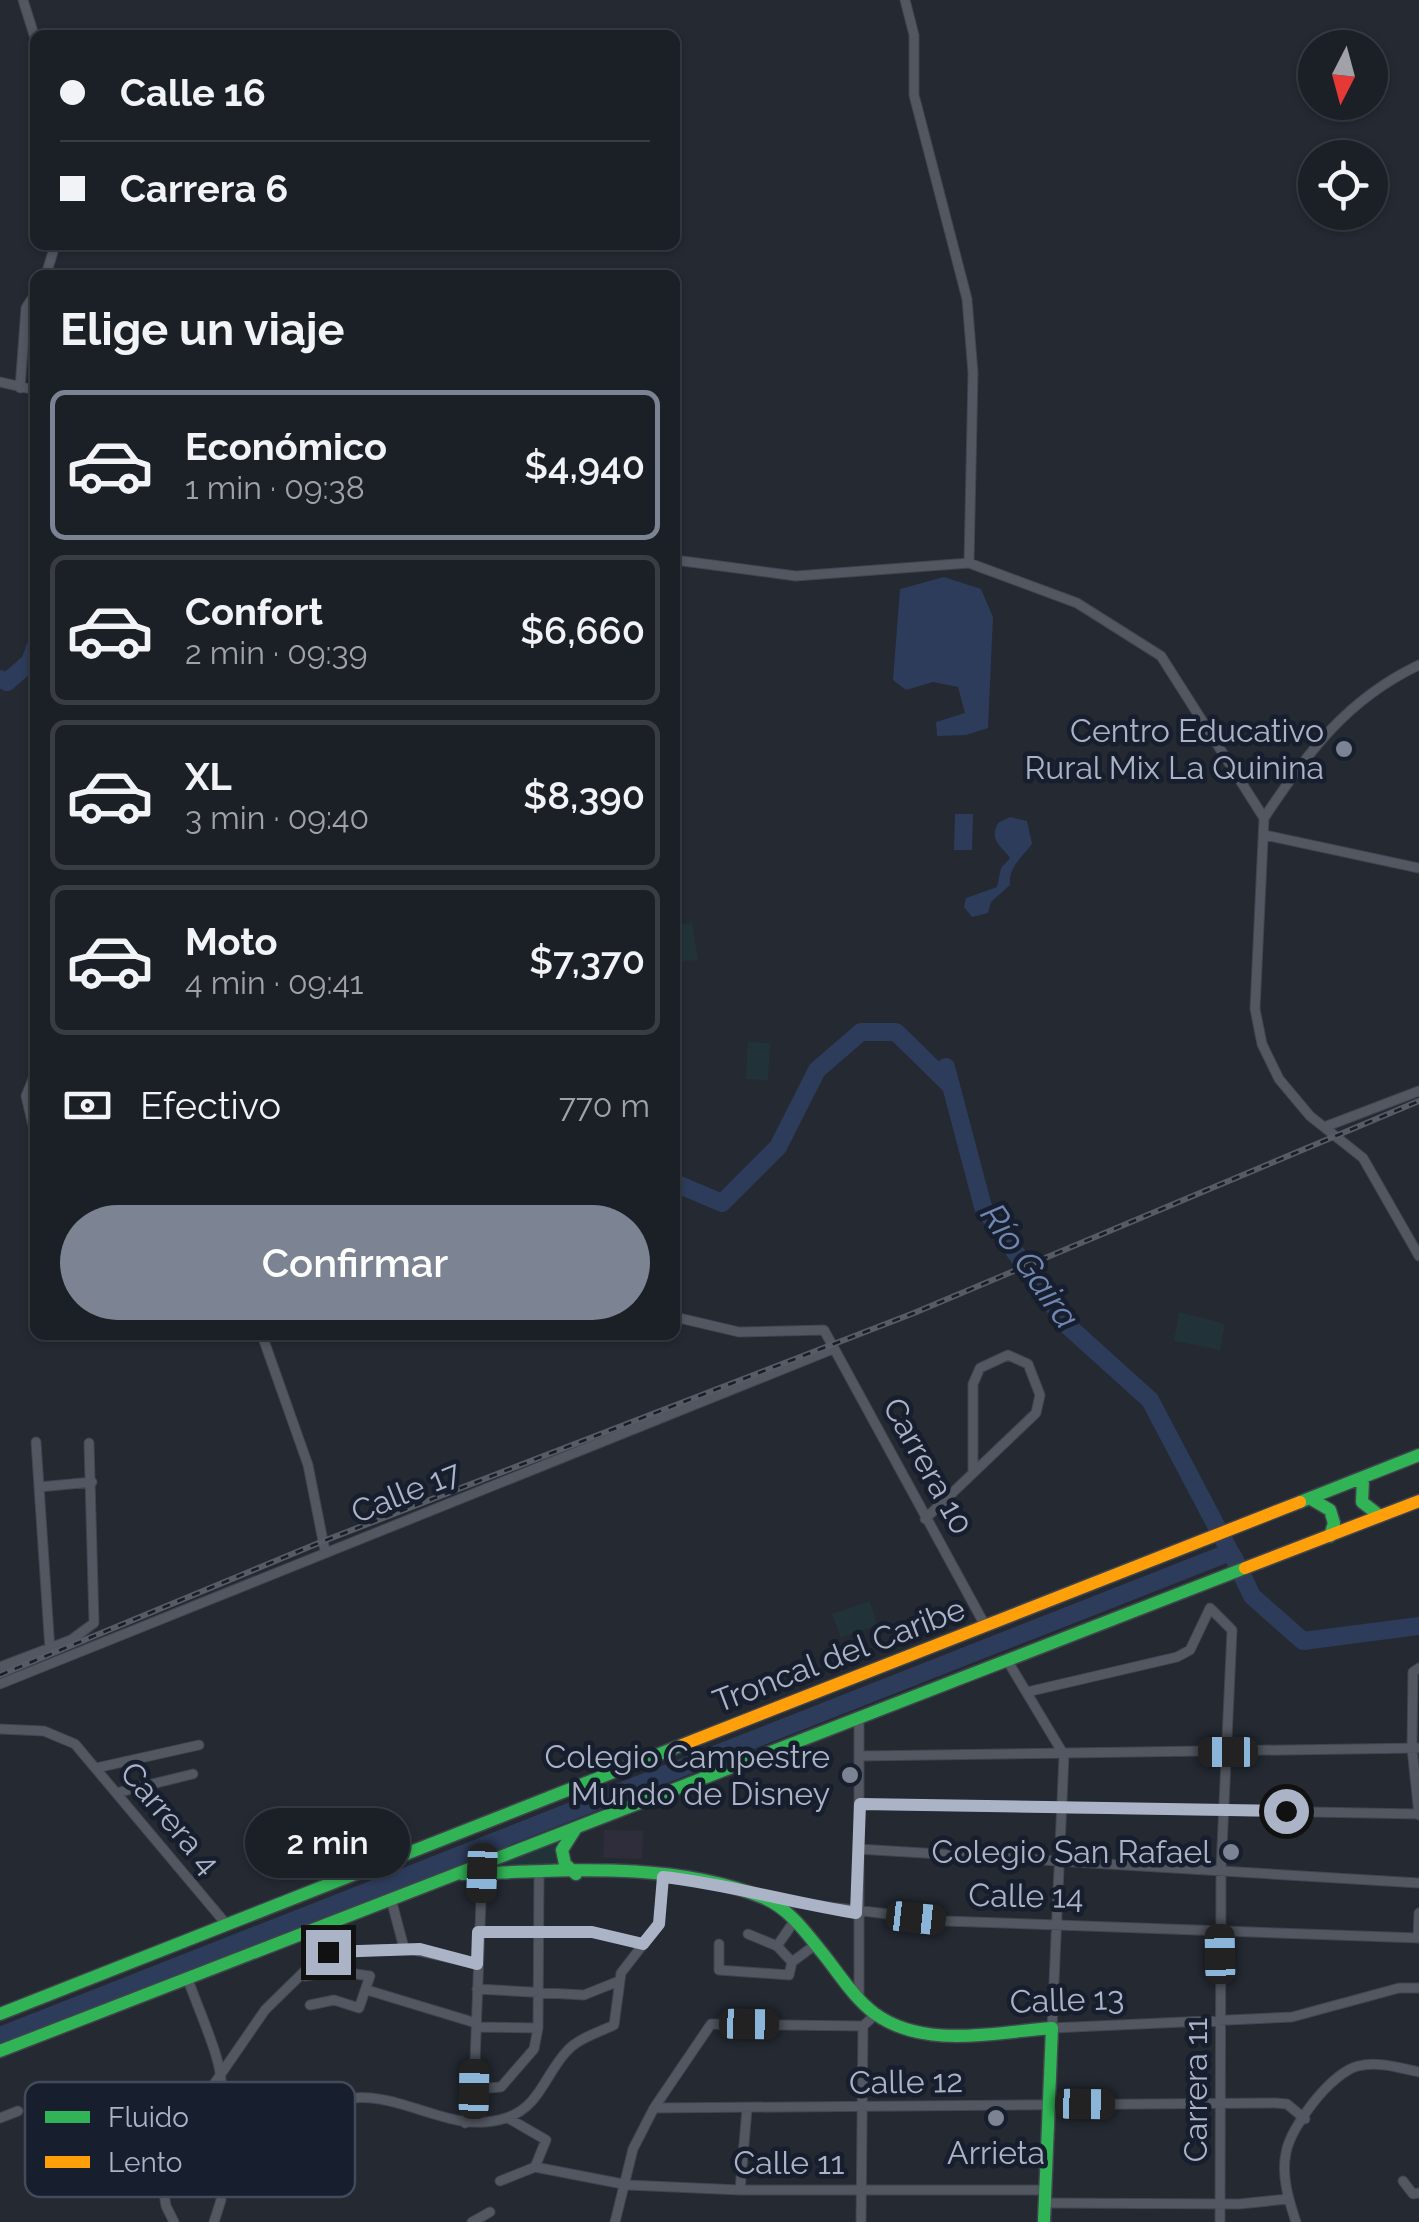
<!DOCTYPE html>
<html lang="es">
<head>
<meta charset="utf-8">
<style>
  :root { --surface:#1b1f26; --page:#24272e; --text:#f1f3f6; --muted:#a0a2a7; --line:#393d43; --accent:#7c8392 }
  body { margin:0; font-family:Raleway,sans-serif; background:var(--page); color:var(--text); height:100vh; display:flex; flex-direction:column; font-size:38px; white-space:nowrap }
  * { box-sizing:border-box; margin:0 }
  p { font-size:32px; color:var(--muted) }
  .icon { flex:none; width:55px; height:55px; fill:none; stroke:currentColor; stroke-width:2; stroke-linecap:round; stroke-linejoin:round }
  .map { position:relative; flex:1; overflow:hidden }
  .details { position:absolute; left:30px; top:270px; width:650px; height:1070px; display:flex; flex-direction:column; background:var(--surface); border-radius:15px; box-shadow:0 2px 8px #0004,0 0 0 2px var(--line) }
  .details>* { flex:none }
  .hud { position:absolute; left:30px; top:30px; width:650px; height:220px; border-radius:15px; box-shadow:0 2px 8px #0004,0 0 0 2px var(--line); display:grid; align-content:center; height:220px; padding:0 30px; background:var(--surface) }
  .needle { width:65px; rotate:186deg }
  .controls { position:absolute; left:1298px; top:30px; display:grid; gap:20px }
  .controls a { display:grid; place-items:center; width:90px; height:90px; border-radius:50%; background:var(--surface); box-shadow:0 2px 8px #0004,0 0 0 2px var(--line); font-size:50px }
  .end { position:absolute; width:45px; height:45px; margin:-22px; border:12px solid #abb3c6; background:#111; box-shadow:0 0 0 5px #111 }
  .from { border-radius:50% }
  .bubble { position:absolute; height:70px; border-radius:35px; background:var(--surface); box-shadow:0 2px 8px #0004,0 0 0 2px var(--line); font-size:32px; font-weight:600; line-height:70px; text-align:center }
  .car { position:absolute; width:30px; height:60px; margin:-30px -15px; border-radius:12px; box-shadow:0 0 8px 2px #0007; background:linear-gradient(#222 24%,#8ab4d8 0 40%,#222 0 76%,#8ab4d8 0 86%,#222 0) }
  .hud b { display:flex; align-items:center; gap:35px; height:95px; font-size:38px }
  .hud b+b { border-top:2px solid var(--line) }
  .hud i { width:25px; height:25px; background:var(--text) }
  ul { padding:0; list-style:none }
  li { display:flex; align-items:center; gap:30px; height:150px; margin:0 20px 15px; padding:0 10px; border:5px solid var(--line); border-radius:15px }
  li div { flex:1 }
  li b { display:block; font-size:38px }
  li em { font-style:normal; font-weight:600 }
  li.on { border-color:var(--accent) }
  li>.icon { width:90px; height:90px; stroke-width:1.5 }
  h2 { padding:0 30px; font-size:45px; line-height:120px }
  .pay { display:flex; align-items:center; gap:25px; height:110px; padding:0 30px; font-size:38px }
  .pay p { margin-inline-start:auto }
  .cta { display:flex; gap:20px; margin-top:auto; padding:20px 30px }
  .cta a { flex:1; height:115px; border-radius:60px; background:var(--accent); color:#fff; font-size:40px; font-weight:600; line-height:115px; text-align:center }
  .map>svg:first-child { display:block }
</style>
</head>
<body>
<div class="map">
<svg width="1419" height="2222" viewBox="0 0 1419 2222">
  <rect width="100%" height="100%" fill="#242932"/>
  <path fill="#2f2d3b" d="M604 1830 643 1831 642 1859 603 1858Z"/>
  <path fill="#213338" d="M692 923 698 960 678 962 675 925Z
    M748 1042 770 1043 768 1080 746 1079Z
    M1179 1312 1225 1324 1220 1350 1174 1341Z
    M870 1601 877 1625 841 1638 832 1614Z
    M557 1843 556 1858 562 1871 491 1863Z"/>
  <path fill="#2d3c5b" d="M944 577 981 589 993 617 988 728 966 735 937 736 936 722 965 713 958 687 933 682 906 690 893 680 900 589Z
    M955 814H973L972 850H954Z
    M1010 817 1027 821 1032 844C1022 857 1008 868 1010 885L991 902 988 913 972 917 964 907 966 898 997 887 1001 868 1010 858C1003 847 988 841 998 823Z"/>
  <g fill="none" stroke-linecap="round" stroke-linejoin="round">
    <path stroke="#2d3c5b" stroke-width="18" d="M0 679 7 682 30 662 35 648
      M675 1183 722 1203 778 1147 817 1070 861 1032H896L949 1084
      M1233 1556 1252 1596 1303 1641 1419 1626
      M0 2036 1230 1552 1150 1400 1068 1326 983 1207 946 1067"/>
    <defs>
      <path id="street" d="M23 0 35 38
        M905 0 914 35V95L967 299 973 373 969 563
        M46 275 55 245
        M0 382 35 390
        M20 388 26 308 35 294
        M675 560 796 576 969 563 1077 603 1161 656 1264 818 1255 1009 1262 1044 1279 1079 1310 1116 1363 1158 1419 1256
        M1264 818C1307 753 1347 699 1419 665
        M1265 835 1419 868
        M35 1074 26 1096 35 1134
        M1327 1126 1419 1091
        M675 1317 739 1332 824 1330 986 1627
        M262 1335 308 1465 325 1551
        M36 1442 50 1650
        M39 1487 92 1482
        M925 1519 1036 1413 1040 1395 1028 1364 1008 1355 980 1368 973 1384V1470
        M1007 1660 1064 1755 1052 2028 1292 2017 1399 1988H1419
        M0 1667 71 1640 94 1623 89 1443
        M1419 1668 1413 1672 1412 1748 1419 1815
        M0 1684 833 1349
        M1027 1692 1177 1657 1190 1650 1210 1608 1232 1630 1221 1869 1220 2222
        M0 1729 44 1731 75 1744 227 1925
        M861 1756 1419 1748
        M96 1768 199 1745
        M116 1793 193 1774
        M861 1804 1419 1814
        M858 1849 1419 1883
        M391 1899 404 1948
        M773 1900 945 1921 1419 1938
        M478 1932H593L643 1944
        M1418 1938 1419 1913
        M719 1944V1970L789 1975 792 1962 777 1946 748 1934
        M777 1946 795 1920
        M792 1962 815 1945
        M305 1976 334 1971 370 1976 359 2008 334 2000 310 2005
        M477 1989 584 1995 619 1981
        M367 1990 476 2023
        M859 1998V1718
        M476 2027 538 2028
        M474 2089 501 2087 534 2049 538 2028 539 1874
        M654 2108 1275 2103 1287 2104 1305 2119
        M0 2118 18 2111
        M329 2118 341 2100C398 2086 449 2137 506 2118 540 2107 545 2074 567 2051 577 2039 599 2032 614 2025L621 1973 659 1924 663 1877
        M465 2123 474 2089 482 1873
        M535 2167 628 2185 740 2190H1046
        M500 2181 535 2167 546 2140 508 2118
        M1403 2181 1413 2194 1419 2193
        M164 2184C251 2108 223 2074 188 1980
        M740 2190 747 2109
        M1045 2203 1239 2204 1288 2199
        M174 2222 166 2206 157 2150 173 2140 192 2116 265 2010 321 1955 404 1948 477 1964
        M214 2222 221 2200
        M472 2222 490 2212
        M615 2222 633 2149 654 2108 711 2024 863 2026
        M861 2222 863 2026 875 2015
        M1296 2222C1289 2201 1281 2176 1286 2153 1290 2127 1331 2073 1358 2066 1378 2061 1399 2068 1419 2072"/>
      <path id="fast" d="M1363 1480 1362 1502 1380 1516
        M1313 1500 1330 1510 1334 1523 1330 1536
        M1300 1502 1419 1455
        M576 1828 562 1850 565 1864 576 1874
        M462 1874C560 1871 671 1860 764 1898 790 1909 807 1934 824 1955 840 1975 854 1998 874 2013 924 2050 995 2032 1052 2028L1044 2222
        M0 2014 682 1745
        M0 2051 1245 1568"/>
      <path id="slow" d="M1245 1568 1419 1501
        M682 1745 1300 1502"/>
    </defs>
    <use href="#street" stroke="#40444c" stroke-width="11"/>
    <use href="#fast" stroke="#40444c" stroke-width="15"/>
    <use href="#slow" stroke="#40444c" stroke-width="15"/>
    <use href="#street" stroke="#525761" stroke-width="9"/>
    <use href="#fast" stroke="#30b455" stroke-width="12"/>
    <use href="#slow" stroke="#ff9f0a" stroke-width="12"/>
    <defs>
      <path id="rail" d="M0 1675 321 1542 914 1313 1419 1101"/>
    </defs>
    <use href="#rail" stroke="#575b64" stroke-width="6"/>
    <use href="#rail" stroke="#171e2d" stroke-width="2.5" stroke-dasharray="8" stroke-linecap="butt"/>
  </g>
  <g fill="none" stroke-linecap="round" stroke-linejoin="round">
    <path stroke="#abb3c6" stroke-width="12" d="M328 1952 420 1949 477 1964 478 1932H592L643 1944 659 1924 663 1877C728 1884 791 1903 856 1913L860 1804 1286 1811"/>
  </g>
  <g fill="#7c8392" stroke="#171e2d" stroke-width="4">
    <circle cx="1344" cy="749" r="10"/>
    <circle cx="850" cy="1775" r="10"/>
    <circle cx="1231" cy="1852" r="10"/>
    <circle cx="996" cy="2118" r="10"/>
  </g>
  <g text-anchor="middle" stroke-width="9" stroke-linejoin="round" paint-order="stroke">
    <g font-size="32" fill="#abb3c6" stroke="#171e2d" text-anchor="end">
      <text x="1324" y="742">Centro Educativo<tspan x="1324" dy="37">Rural Mix La Quinina</tspan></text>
      <text x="830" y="1768">Colegio Campestre<tspan x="830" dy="37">Mundo de Disney</tspan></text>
      <text x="1211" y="1863">Colegio San Rafael</text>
      <text x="996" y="2164" text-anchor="middle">Arrieta</text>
    </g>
    <g font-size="32" fill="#abb3c6" stroke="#171e2d">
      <text transform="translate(928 1466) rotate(61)" y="11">Carrera 10</text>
      <text transform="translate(406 1492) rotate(-22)" y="11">Calle 17</text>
      <text transform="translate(839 1655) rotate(-21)" y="11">Troncal del Caribe</text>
      <text transform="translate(170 1818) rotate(50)" y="11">Carrera 4</text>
      <text transform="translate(1026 1896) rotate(1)" y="11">Calle 14</text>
      <text transform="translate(1067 2000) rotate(-2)" y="11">Calle 13</text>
      <text transform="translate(906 2082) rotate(-1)" y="11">Calle 12</text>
      <text transform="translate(1196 2090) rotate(-90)" y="11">Carrera 11</text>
      <text x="789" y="2174">Calle 11</text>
    </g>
    <g font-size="35" font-style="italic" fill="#7186b1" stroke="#171e2d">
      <text transform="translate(1030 1266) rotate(55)" y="12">Río Gaira</text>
    </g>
  </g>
  <rect x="25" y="2082" width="330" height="115" rx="15" fill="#171e2d" stroke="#434b5b" stroke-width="2.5"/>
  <rect x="45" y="2111" width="45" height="12" fill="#30b455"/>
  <rect x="45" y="2156" width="45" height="12" fill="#ff9f0a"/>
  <g font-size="28" fill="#abb3c6">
    <text x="108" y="2127">Fluido</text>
    <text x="108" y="2172">Lento</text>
  </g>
</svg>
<div class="controls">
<a><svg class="needle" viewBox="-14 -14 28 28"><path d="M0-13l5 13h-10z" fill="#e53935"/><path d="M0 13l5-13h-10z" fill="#a0a2a7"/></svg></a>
<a><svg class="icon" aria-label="locate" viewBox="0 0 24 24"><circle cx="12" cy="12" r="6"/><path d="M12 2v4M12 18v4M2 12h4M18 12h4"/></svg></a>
</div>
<i class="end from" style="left:1286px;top:1811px"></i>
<i class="end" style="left:328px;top:1952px"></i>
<div class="bubble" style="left:245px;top:1808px;width:165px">2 min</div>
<i class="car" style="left:1228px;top:1752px;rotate:270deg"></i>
<i class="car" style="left:482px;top:1873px;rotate:182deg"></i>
<i class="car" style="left:916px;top:1918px;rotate:96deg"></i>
<i class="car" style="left:1220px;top:1954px;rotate:359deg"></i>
<i class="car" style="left:749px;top:2024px;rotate:91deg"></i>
<i class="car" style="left:474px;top:2089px;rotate:1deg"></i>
<i class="car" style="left:1085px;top:2104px;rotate:91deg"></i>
<div class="hud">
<b><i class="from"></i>Calle 16</b>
<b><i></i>Carrera 6</b>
</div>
<section class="details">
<h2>Elige un viaje</h2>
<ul>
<li class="on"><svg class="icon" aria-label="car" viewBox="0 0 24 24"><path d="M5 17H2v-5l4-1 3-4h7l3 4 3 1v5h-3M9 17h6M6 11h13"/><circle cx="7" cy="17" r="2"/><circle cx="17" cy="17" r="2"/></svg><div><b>Económico</b><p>1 min · 09:38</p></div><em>$4,940</em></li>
<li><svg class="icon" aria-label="car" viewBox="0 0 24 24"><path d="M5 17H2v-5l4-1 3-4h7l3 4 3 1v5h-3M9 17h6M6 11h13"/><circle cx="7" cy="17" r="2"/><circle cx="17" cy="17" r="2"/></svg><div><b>Confort</b><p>2 min · 09:39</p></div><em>$6,660</em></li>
<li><svg class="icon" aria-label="car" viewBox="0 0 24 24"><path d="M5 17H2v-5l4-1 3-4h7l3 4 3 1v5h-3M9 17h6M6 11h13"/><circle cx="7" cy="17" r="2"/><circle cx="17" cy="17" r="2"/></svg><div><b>XL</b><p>3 min · 09:40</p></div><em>$8,390</em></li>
<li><svg class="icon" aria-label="car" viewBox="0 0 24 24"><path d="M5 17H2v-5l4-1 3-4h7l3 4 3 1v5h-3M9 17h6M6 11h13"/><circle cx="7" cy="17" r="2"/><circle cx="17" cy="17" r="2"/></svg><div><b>Moto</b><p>4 min · 09:41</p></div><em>$7,370</em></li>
</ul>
<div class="pay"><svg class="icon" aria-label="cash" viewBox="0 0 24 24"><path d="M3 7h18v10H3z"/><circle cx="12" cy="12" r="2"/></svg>Efectivo<p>770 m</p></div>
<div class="cta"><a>Confirmar</a></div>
</section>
</div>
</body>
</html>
